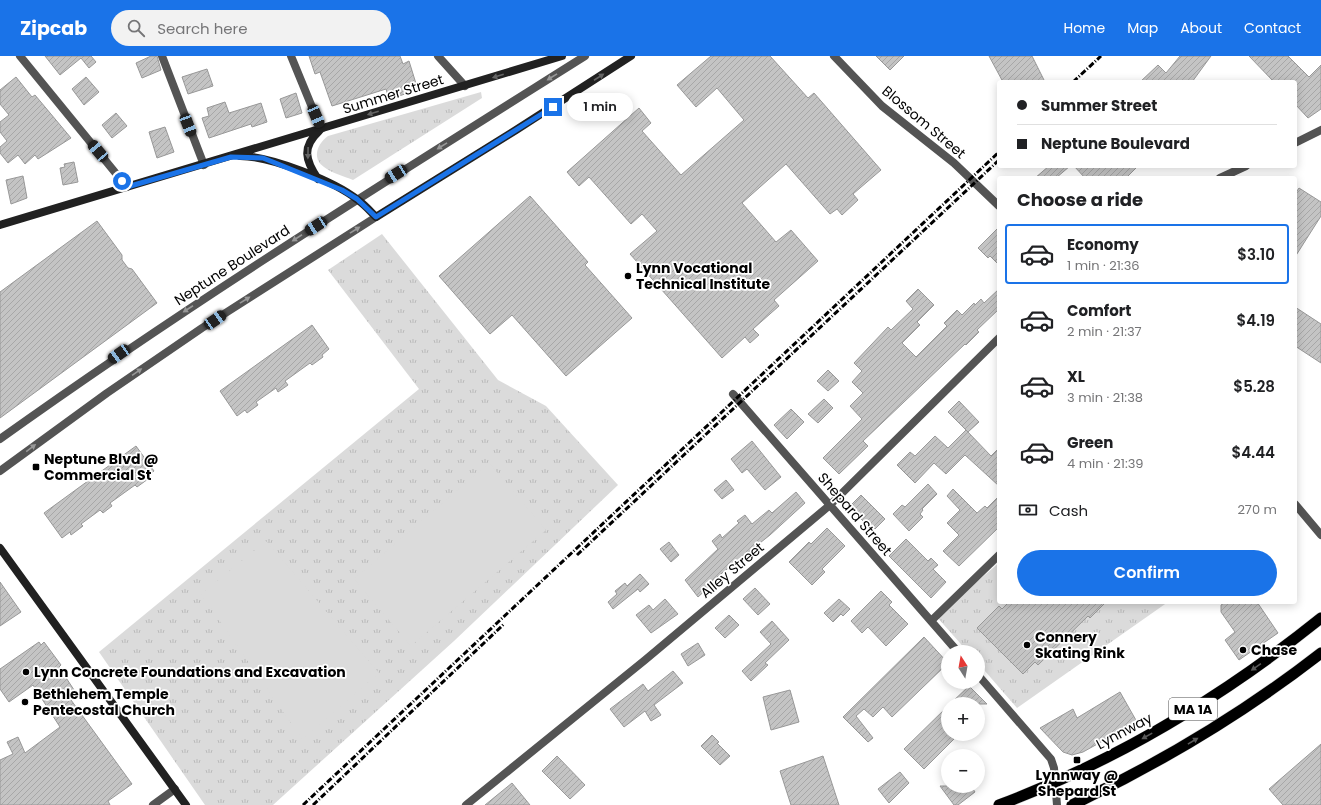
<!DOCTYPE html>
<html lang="en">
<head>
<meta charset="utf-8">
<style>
  :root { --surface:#fff; --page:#f2f2f2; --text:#202124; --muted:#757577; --line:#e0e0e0; --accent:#1a73e8 }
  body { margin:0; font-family:Poppins,sans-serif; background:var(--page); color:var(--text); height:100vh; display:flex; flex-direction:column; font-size:15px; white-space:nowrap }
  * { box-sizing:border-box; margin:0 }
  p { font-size:13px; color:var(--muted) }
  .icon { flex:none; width:22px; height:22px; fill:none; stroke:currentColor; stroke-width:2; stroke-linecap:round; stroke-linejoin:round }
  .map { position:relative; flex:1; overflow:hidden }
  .sheet { position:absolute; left:997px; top:120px; width:300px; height:428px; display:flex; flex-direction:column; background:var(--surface); border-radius:4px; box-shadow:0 2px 10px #0003 }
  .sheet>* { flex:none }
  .guide { position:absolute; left:997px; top:24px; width:300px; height:88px; border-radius:4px; box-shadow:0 2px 10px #0003; display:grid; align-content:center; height:88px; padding:0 20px; background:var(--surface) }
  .needle { width:26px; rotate:349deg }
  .fabs { position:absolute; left:941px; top:589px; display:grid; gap:8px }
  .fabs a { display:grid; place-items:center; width:44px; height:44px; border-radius:50%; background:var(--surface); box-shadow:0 2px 10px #0003; font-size:20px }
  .end { position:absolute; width:18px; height:18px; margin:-9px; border:5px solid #1a73e8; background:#fff; box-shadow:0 0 0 2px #fff }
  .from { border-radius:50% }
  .bubble { position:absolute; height:28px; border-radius:14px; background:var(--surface); box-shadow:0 2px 10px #0003; font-size:13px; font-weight:600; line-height:28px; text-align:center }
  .car { position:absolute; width:12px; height:24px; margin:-12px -6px; border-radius:5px; box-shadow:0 0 3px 1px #0007; background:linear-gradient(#222 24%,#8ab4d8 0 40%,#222 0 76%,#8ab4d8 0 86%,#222 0) }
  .guide b { display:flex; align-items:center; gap:14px; height:38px; font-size:15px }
  .guide b+b { border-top:1px solid var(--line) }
  .guide i { width:10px; height:10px; background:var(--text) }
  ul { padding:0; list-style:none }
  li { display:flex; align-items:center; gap:12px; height:60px; margin:0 8px 6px; padding:0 12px; border:2px solid transparent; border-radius:4px }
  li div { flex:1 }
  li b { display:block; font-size:15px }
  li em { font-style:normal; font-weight:600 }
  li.on { border-color:var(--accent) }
  li>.icon { width:36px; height:36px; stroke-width:1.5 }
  h2 { padding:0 20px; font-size:18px; line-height:48px }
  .pay { display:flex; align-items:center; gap:10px; height:44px; padding:0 20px; font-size:15px }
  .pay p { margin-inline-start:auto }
  .button { display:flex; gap:8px; margin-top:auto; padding:8px 20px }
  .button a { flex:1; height:46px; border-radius:24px; background:var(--accent); color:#fff; font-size:16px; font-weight:600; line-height:46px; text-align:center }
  header { display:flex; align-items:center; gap:24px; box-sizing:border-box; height:56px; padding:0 20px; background:var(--accent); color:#fff }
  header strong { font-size:19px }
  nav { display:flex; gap:22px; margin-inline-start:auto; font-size:14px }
  .search { width:280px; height:36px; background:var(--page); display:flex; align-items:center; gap:10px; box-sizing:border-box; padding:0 14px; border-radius:22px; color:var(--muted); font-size:15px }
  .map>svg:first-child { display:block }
</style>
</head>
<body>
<header>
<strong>Zipcab</strong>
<div class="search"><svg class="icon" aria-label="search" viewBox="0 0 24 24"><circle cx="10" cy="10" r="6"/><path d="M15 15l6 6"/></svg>Search here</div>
<nav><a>Home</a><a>Map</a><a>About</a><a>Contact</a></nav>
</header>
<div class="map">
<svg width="1321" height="749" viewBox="0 0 1321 749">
  <defs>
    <pattern id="grass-tufts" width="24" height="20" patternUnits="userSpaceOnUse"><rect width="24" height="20" fill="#dbdbdb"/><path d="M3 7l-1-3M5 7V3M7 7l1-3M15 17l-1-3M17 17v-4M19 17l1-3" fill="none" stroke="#bababa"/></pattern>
    <pattern id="building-hatch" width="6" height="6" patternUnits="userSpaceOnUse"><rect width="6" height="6" fill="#c4c4c4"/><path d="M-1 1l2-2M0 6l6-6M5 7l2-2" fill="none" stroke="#a7a7a7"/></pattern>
  </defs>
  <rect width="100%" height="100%" fill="#fff"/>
  <path fill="url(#grass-tufts)" d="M481 36 482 42 353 124C344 120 331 117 324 111 311 102 318 87 328 80Z
    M382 178 498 324 546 350 618 429 454 585 273 749H205L99 596 419 333 328 214Z
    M999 507V546H1168L1017 652 978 607V596H968L936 560Z"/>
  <path fill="#dbdbdb" d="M489 407 546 474 411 590 354 523Z
    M266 485 379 617 302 683 201 538Z"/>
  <path fill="url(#building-hatch)" stroke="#989898" d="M45 0H91L96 6 89 12 81 2 60 19Z
    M151 0H157L161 14 142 22 136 7Z
    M309 0H400L403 8 409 5 418 34 389 43 386 33 332 50 320 16 315 18Z
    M711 0H770L808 42 814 37 881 114 853 138 858 144 842 159 837 153 830 158 786 108 742 147 776 186 791 174 818 205 774 244 779 250 753 273 759 279 750 287 745 281 722 302 630 198 657 175 642 158 631 168 589 121 579 130 567 116 639 52 651 67 642 75 681 119 744 64 717 32 696 51 677 29Z
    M876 0H904L890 14Z
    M989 0H1032L1045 26H1003Z
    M1180 0H1211L1192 26H1140L1158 9 1166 17Z
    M1249 0H1288L1309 21 1321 9V53L1308 62 1295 48V26H1274Z
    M207 13 213 30 188 38 182 21Z
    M16 21 32 41 35 39 71 82 38 103 35 99 25 108 18 99 8 107 0 97V91L7 85 0 76V66L9 59 0 48V34Z
    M86 21 99 36 84 49 72 33Z
    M296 37 302 57 286 62 280 43Z
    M225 46 229 57 261 47 267 66 252 71 251 68 209 82 202 62 209 60 207 52Z
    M116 57 127 70 112 82 102 69Z
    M165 71 174 96 157 102 149 76Z
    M74 106 78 126 63 129 60 112 65 111 64 108Z
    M1049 110H1070L1056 122H1035Z
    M1074 110H1138L1126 122H1085Z
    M23 120 27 142 11 148 6 124Z
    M1299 132 1321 146V160L1295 201V138Z
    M530 140 588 206 585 209 632 262 566 320 512 259 490 278 439 220Z
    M97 165 122 199V204L128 212 132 213 157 247 0 362V236Z
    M999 171V209L990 200 988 202 978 192Z
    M918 233 934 249 917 266 920 269 902 287 916 301 947 270 944 267 957 254 962 259 974 247 975 249 981 243 984 247 999 233V253L977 274 979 276 966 289 965 288 863 385 868 390 839 418 823 402 862 363 850 350 863 337 852 326 862 315 854 307 888 271 891 274 913 253 906 245Z
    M1295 251 1321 268V307L1295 290Z
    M312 269 329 293 322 299 323 301 312 309 310 307 285 325 288 329 278 336 276 332 256 346 258 349 247 357 245 354 237 360 220 335Z
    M828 314 839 325 828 335 817 325Z
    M824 343 833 352 818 367 808 358Z
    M959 345 979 366 968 376 948 356Z
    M791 353 804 366 787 383 774 369Z
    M966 374 991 400 999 392V430L965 399 946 418 934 407 915 427 897 409 910 396 915 400 935 380 948 392Z
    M752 385 781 421 765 434 747 413 742 417 731 403Z
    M136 390 154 415 146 421 148 423 137 431 135 429 110 447 112 450 103 457 100 454 81 468 83 470 71 479 70 476 62 482 44 457Z
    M726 424 734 434 722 443 714 434Z
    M928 428 937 438 922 453 923 454 920 458 923 461 909 475 893 458 902 449 905 451Z
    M953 433 977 457 985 450 987 452 999 440V471L959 510 943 495 959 479 947 467 960 454 947 440Z
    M796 436 805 447 770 479 707 529 709 531 698 541 685 524 718 493 712 485 720 478 722 482 739 467 737 465 745 459 752 468 769 454 772 457Z
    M861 439 885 463 875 473 866 464 864 466 849 451Z
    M827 472 845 490 822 513 825 516 812 529 789 506 809 486 811 488Z
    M906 483 928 505 931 502 938 509 933 513 946 526 931 542 889 500Z
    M669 486 679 499 671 506 660 493Z
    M640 518 649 528 640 536 638 533 613 553 608 546 617 538 615 535 625 527 627 530Z
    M0 526 21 556 0 570Z
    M755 532 770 548 758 559 743 543Z
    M881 535 892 546 889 549 908 568 886 590 868 571 862 577 851 565Z
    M665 543 678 558 651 577 636 559 649 549 653 554Z
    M839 543 850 553 843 560 841 558 833 566 824 557Z
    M1009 546H1106L1090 562 1088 560 1038 609 1035 606 1023 618 977 572 999 550 1002 553Z
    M1226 546H1257L1278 577 1239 604 1225 584 1235 576 1221 556V549Z
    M729 559 739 569 725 582 715 572Z
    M772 565 789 584 765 607 768 609 751 625 742 615 771 588 760 576Z
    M924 581 948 607 892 661 883 651 873 661 864 653 856 660 873 682 868 686 843 661Z
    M39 586 41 589 44 586 61 609 59 611 78 640 71 644 132 728 108 745 110 749H0V704L13 698 7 686 18 681 25 697 60 671 33 629 9 646 0 633V613Z
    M698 587 705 599 688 610 681 598Z
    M673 615 683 627 654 649 661 659 651 665 645 655 624 671 610 653 643 628 648 635Z
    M969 630 987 648H950Z
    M790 634 799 666 771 674 763 641Z
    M1120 636 1137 666 1083 696 1072 699 1063 696 1040 672 1073 653 1077 662Z
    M948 650V678H959L924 713 904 693Z
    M712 679 719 686 717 687 730 700 720 709 701 690Z
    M1321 688V749H1283L1269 733Z
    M557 700 585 729 570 743 542 715Z
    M823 700 839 749H791L780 715Z
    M900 716 909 727 889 747 878 733Z
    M512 727 530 749H485Z
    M940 730H971L975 736 958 749H954Z"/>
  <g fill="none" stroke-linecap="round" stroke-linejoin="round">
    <defs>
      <path id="trunk" d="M999 749C1116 705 1224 640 1321 562
        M1072 749C1160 707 1244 657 1321 597"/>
    </defs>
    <use href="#trunk" stroke="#dbdbdb" stroke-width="12"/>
    <path stroke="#545454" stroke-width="8" d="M20 0 127 131
      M162 0 204 109
      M291 0 321 73
      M438 0 465 30
      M1295 87 1321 74
      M1220 122 1246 110
      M733 338 958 596
      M931 565 999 499
      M978 619 1051 703 1054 712 1057 749
      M153 749 175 733
      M466 749 645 604 830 449 999 282"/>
    <path stroke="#545454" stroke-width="8" d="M834 0 882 50 954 107 999 150
      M0 383C190 247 388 124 585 0
      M0 415 107 337 202 272 376 161
      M1295 448 1321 479"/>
    <path stroke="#212121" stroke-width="8" d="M240 100C271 100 334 125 358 144 365 149 370 155 376 161L516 74 631 0
      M318 123C305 104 302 91 319 75
      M0 169 562 0
      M0 492 186 749"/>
    <use href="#trunk" stroke="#000" stroke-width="11"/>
    <path stroke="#000" stroke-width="3" stroke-dasharray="6 2 1 2" stroke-linecap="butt" d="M1073 26 1101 0
      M577 499 999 104
      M303 749 999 96
      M313 749 504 568"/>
  </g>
  <defs><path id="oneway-solid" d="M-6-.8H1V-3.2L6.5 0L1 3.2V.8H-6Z"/></defs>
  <g fill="#646464">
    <use href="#oneway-solid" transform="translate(498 20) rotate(163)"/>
    <use href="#oneway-solid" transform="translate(599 21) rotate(-33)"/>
    <use href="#oneway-solid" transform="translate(373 57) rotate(163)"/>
    <use href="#oneway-solid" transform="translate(308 97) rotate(91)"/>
  </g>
  <g fill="#989898">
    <use href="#oneway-solid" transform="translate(552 21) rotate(148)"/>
    <use href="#oneway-solid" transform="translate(442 90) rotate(148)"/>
    <use href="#oneway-solid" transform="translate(355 174) rotate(-32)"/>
    <use href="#oneway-solid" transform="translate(297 182) rotate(147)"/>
    <use href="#oneway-solid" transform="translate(245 244) rotate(-32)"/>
    <use href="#oneway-solid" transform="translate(188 253) rotate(147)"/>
    <use href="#oneway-solid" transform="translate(137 316) rotate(-35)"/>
    <use href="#oneway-solid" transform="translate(31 392) rotate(-37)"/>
  </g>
  <g fill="#595959">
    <use href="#oneway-solid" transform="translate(1256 611) rotate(145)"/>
    <use href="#oneway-solid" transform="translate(1147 680) rotate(151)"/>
    <use href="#oneway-solid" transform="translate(1193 685) rotate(-31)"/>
  </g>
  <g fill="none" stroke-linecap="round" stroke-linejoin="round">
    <path stroke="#1a73e8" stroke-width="5" d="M122 125 127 131 231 101 263 102 342 134 357 143 376 161 553 51"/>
  </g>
  <g fill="#000" stroke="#fff" stroke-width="1.5">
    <circle cx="628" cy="220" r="4"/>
    <rect x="32" y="407" width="8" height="8" rx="2"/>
    <circle cx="1027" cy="589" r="4"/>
    <circle cx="1243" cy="594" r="4"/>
    <circle cx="26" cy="616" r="4"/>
    <circle cx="25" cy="646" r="4"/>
    <rect x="1073" y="700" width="8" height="8" rx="2"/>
  </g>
  <g text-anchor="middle" stroke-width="3.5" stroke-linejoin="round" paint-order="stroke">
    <rect fill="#fff" stroke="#4c4c4c" stroke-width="1" x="1169" y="642" width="48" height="22" rx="3"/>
    <g font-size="13" font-weight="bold" fill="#000">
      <text x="1193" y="658">MA 1A</text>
    </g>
    <g font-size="14" fill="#000" stroke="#fff">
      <text transform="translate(393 38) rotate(-17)" y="5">Summer Street</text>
      <text transform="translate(924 66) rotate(40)" y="5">Blossom Street</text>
      <text transform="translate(232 209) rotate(-33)" y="5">Neptune Boulevard</text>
      <text transform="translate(855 458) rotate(49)" y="5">Shepard Street</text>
      <text transform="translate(732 514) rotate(-40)" y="5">Alley Street</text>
      <text transform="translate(1124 675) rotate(-28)" y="5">Lynnway</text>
    </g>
    <g font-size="14" font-weight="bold" fill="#000" stroke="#fff" text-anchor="start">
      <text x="636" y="217">Lynn Vocational<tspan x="636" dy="16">Technical Institute</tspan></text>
      <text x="44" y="408">Neptune Blvd @<tspan x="44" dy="16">Commercial St</tspan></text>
      <text x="1035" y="586">Connery<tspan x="1035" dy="16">Skating Rink</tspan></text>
      <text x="1251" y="599">Chase</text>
      <text x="34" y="621">Lynn Concrete Foundations and Excavation</text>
      <text x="33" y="643">Bethlehem Temple<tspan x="33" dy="16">Pentecostal Church</tspan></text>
      <text x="1077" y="724" text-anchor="middle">Lynnway @<tspan x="1077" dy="16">Shepard St</tspan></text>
    </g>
  </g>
</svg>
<div class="fabs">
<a><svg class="needle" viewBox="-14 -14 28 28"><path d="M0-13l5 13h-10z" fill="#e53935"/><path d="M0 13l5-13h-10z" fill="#757577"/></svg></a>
<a>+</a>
<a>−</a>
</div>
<i class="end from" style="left:122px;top:125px"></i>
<i class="end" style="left:553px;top:51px"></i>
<div class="bubble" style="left:567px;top:37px;width:66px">1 min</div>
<i class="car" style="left:316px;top:60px;rotate:157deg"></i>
<i class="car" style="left:188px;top:69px;rotate:159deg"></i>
<i class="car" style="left:98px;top:95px;rotate:320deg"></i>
<i class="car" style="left:396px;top:118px;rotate:238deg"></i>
<i class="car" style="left:316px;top:170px;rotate:237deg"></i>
<i class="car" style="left:215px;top:264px;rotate:56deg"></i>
<i class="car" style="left:119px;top:298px;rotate:235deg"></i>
<div class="guide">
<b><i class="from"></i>Summer Street</b>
<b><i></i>Neptune Boulevard</b>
</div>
<section class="sheet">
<h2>Choose a ride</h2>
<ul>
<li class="on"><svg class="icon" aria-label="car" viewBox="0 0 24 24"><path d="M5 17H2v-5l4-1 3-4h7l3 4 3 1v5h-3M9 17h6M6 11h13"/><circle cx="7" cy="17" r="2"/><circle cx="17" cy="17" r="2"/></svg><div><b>Economy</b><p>1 min · 21:36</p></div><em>$3.10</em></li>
<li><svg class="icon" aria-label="car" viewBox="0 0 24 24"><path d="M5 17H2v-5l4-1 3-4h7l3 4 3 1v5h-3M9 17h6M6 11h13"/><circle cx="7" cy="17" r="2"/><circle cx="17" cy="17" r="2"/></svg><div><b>Comfort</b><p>2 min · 21:37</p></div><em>$4.19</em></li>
<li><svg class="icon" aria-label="car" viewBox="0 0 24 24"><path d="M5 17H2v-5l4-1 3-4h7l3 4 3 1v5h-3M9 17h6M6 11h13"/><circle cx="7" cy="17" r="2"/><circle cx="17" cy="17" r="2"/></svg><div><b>XL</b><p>3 min · 21:38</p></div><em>$5.28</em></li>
<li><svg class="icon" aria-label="car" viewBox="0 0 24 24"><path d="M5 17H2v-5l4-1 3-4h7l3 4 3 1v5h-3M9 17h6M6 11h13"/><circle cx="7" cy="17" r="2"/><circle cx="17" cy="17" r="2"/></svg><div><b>Green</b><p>4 min · 21:39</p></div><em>$4.44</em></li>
</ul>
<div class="pay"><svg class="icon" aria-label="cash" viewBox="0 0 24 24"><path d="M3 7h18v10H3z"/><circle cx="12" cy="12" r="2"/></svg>Cash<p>270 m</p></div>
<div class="button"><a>Confirm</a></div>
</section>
</div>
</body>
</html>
